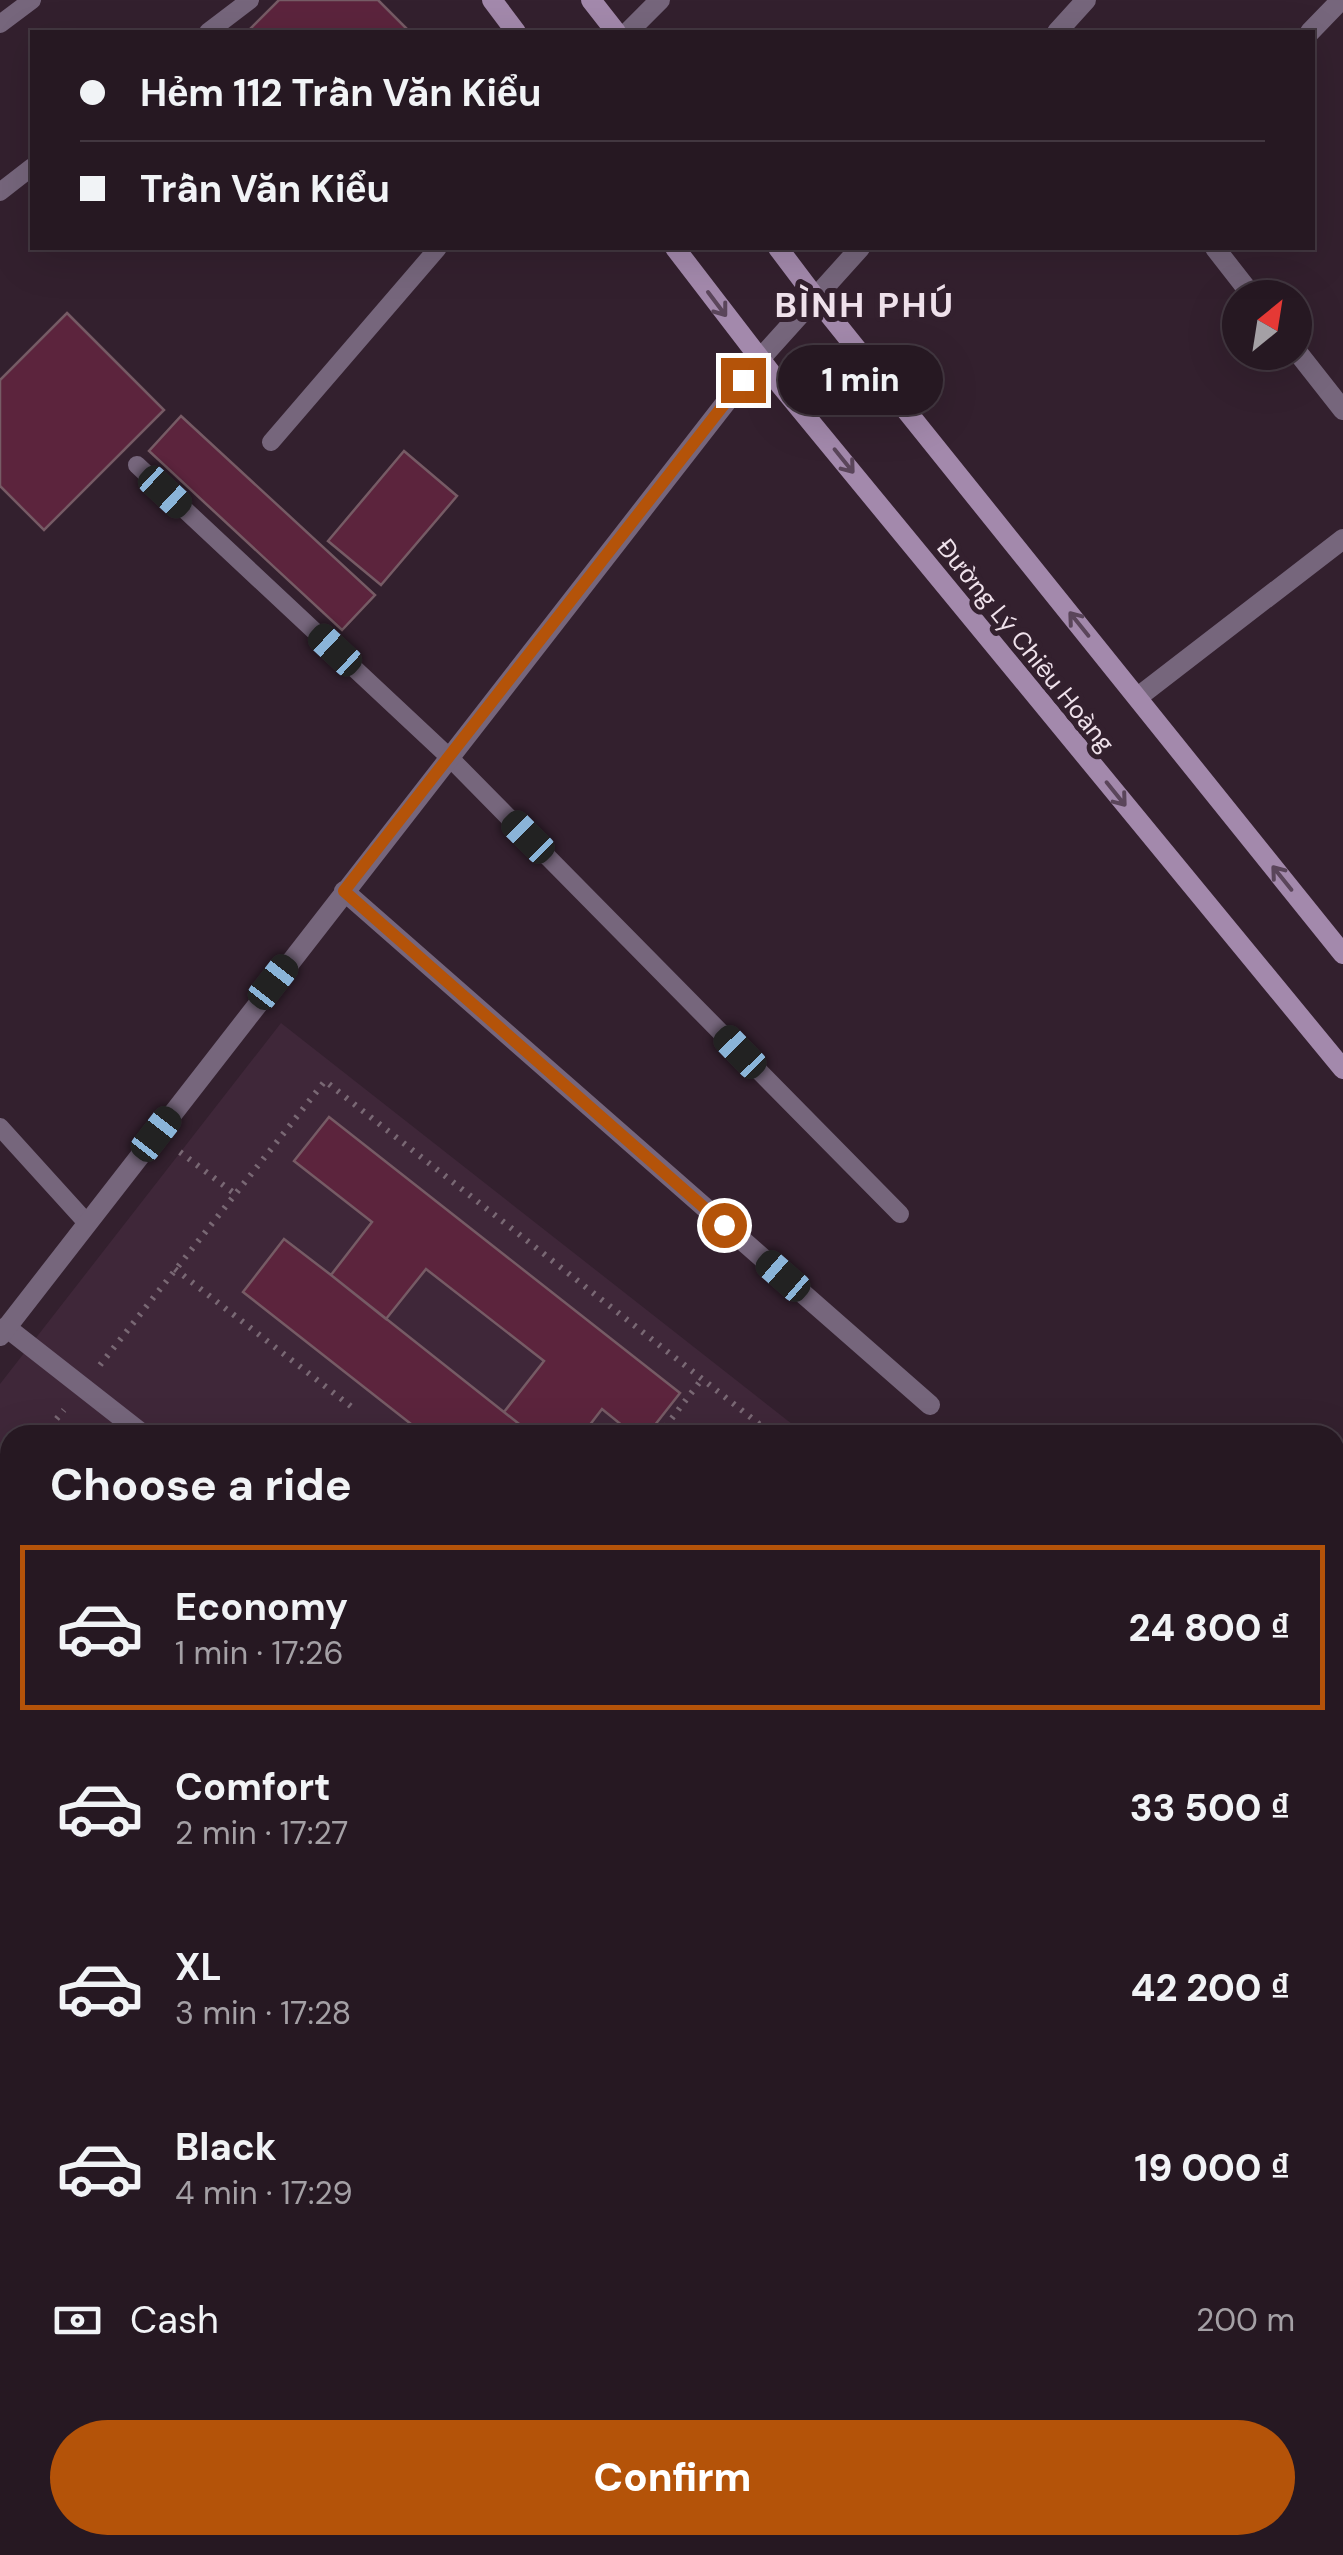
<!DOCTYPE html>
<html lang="en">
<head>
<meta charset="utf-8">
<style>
  :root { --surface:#261822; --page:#32252f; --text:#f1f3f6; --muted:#a4a0a5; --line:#423740; --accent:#b45309 }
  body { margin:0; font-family:"DM Sans",sans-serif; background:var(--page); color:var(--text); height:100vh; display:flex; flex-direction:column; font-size:38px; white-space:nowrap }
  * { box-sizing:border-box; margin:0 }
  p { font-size:32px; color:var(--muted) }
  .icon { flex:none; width:55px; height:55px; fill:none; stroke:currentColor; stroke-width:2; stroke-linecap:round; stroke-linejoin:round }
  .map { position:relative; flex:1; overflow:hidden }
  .panel { position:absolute; left:0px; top:1425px; width:1345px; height:1130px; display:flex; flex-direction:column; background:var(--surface); border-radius:30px 30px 0 0; box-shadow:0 10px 40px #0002,0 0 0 2px var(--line) }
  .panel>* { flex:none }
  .banner { position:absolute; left:30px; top:30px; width:1285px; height:220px; border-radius:0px; box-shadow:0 10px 40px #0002,0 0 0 2px var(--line); display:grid; align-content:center; height:220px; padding:0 50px; background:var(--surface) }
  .needle { width:65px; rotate:30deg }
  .buttons { position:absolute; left:1222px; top:280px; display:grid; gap:20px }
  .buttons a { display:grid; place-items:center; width:90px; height:90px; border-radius:50%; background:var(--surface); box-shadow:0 10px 40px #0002,0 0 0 2px var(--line); font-size:50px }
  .end { position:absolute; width:45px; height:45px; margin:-22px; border:12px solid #b45309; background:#fff; box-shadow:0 0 0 5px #fff }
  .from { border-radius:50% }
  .bubble { position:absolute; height:70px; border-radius:35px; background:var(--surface); box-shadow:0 10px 40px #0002,0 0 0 2px var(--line); font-size:32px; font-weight:800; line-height:70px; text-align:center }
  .car { position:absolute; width:30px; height:60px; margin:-30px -15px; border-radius:12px; box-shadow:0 0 8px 2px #0007; background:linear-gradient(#222 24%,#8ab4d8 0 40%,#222 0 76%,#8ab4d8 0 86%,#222 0) }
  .banner b { display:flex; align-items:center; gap:35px; height:95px; font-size:38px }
  .banner b+b { border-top:2px solid var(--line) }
  .banner i { width:25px; height:25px; background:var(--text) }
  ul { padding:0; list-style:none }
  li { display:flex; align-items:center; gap:30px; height:165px; margin:0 20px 15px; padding:0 30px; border:5px solid transparent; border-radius:0px }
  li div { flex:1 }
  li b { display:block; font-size:38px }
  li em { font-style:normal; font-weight:800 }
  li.on { border-color:var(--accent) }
  li>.icon { width:90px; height:90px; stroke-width:1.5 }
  h2 { padding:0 50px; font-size:45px; line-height:120px }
  .pay { display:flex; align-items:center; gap:25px; height:110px; padding:0 50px; font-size:38px }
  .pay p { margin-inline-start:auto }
  .action { display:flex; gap:20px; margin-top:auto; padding:20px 50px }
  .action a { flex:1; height:115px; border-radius:60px; background:var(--accent); color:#fff; font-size:40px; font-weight:800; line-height:115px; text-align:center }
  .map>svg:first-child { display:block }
</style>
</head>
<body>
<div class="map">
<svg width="1343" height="2555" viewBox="0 0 1343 2555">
  <rect width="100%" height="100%" fill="#33202e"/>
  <path fill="#3f2739" d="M281 1023 806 1435H10V2391L0 2383V1384Z"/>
  <path fill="#65363b" d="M5 1624 10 1628V1695L0 1708V1630Z
    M10 1700V1756L0 1748V1713Z"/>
  <path fill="#5c243d" stroke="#765b65" stroke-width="2.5" d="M279 0H378L410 32H247Z
    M67 313 164 410 44 530 0 486V380Z
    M181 416 375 595 342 630 149 451Z
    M404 451 457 496 381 585 328 541Z
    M329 1117 680 1393 647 1435H634L602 1409 582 1435H533L504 1412 544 1361 426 1269 386 1319 331 1275 372 1222 294 1161Z
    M284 1239 331 1275 533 1435H425L243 1292Z
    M10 1525V1554L0 1546V1538Z
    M0 1893 10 1901V1992L0 1983Z
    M10 2009V2031L0 2043V2015L3 2017Z
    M10 2075V2205L0 2197V2088Z
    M0 2225 10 2234V2312L0 2304Z
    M0 2335 10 2343V2391L0 2383Z"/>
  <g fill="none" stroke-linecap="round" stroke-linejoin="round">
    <path stroke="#796874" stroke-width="6" stroke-dasharray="2.5 8" stroke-linecap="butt" d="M180 1152 235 1194
      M175 1269 353 1408
      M100 1365 325 1081 773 1435
      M43 1435 64 1410
      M659 1435 702 1379
      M0 1488 10 1476
      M0 1597 10 1605
      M0 1765 10 1773"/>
    <path stroke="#76667c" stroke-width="18" d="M0 24 32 0
      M208 32 250 0
      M0 192 32 167
      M271 442 438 248
      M137 465 448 756 900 1214
      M0 1127 87 1223
      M1308 2545 1324 2555
      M73 2555 83 2545"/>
    <path stroke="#76667c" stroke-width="20" d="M628 32 660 0
      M1310 32 1341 0
      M1215 248 1254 298
      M1295 349 1343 410
      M1138 697 1343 539
      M344 891 930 1405
      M6 1327 144 1435
      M1335 2207 1343 2198
      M1051 2555 1060 2545"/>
    <path stroke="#76667c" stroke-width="20" d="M1057 32 1086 0
      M0 1336 727 401 760 359 860 248"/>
    <path stroke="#a389ac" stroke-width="20" d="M492 0 516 32
      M591 0 616 32
      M675 248 781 386 1343 1069
      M778 248 815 297 1343 954"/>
  </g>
  <defs><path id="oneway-shaft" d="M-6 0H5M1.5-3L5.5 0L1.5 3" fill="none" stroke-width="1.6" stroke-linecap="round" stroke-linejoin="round" transform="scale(2.5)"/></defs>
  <g stroke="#5a455a">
    <use href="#oneway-shaft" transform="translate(717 304) rotate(53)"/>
    <use href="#oneway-shaft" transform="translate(844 461) rotate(51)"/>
    <use href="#oneway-shaft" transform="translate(1079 624) rotate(-129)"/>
    <use href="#oneway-shaft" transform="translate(1116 794) rotate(51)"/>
    <use href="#oneway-shaft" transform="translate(1282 878) rotate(-129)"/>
  </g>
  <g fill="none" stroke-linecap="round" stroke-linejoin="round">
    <path stroke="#b45309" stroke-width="12" d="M724 1225 344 891 743 380"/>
  </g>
  <g text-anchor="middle" stroke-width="10" stroke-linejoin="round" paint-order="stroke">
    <g font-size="25" fill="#efe1eb" stroke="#33202e">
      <text transform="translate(1026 645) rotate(51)" y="9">Đường Lý Chiêu Hoàng</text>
    </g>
    <g font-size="35" font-weight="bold" letter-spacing="2.5" fill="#efe1eb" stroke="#33202e">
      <text x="865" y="317">BÌNH PHÚ</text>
    </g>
  </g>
</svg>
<div class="buttons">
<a><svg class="needle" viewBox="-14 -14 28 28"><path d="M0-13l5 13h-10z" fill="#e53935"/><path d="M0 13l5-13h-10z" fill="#a4a0a5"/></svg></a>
</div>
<i class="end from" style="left:724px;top:1225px"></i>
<i class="end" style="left:743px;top:380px"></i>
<div class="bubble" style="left:778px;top:345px;width:165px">1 min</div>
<i class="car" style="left:165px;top:492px;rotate:133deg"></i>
<i class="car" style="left:335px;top:650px;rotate:313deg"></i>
<i class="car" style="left:528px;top:837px;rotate:315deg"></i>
<i class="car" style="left:273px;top:982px;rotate:38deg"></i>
<i class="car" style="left:740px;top:1052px;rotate:316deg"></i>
<i class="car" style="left:156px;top:1134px;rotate:38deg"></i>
<i class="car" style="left:783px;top:1276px;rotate:311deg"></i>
<div class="banner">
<b><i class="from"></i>Hẻm 112 Trần Văn Kiểu</b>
<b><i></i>Trần Văn Kiểu</b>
</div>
<section class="panel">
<h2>Choose a ride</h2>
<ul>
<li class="on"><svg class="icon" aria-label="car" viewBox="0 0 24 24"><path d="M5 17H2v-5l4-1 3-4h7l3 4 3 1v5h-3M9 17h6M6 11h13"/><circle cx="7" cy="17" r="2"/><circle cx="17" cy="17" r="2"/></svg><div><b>Economy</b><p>1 min · 17:26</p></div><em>24 800 ₫</em></li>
<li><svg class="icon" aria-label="car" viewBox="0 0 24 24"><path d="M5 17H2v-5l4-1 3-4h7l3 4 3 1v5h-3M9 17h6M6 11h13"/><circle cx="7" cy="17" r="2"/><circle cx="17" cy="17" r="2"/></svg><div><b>Comfort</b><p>2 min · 17:27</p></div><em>33 500 ₫</em></li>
<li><svg class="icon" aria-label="car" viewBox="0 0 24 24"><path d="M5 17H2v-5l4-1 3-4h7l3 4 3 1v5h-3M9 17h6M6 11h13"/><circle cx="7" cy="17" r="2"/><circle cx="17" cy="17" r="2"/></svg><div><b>XL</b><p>3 min · 17:28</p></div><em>42 200 ₫</em></li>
<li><svg class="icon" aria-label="car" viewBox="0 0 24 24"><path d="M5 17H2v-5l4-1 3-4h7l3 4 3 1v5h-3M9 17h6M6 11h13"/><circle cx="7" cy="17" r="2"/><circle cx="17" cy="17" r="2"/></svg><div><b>Black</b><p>4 min · 17:29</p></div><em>19 000 ₫</em></li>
</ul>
<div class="pay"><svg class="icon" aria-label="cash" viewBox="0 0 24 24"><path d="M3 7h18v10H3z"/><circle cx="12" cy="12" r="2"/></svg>Cash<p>200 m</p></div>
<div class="action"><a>Confirm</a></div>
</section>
</div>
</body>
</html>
